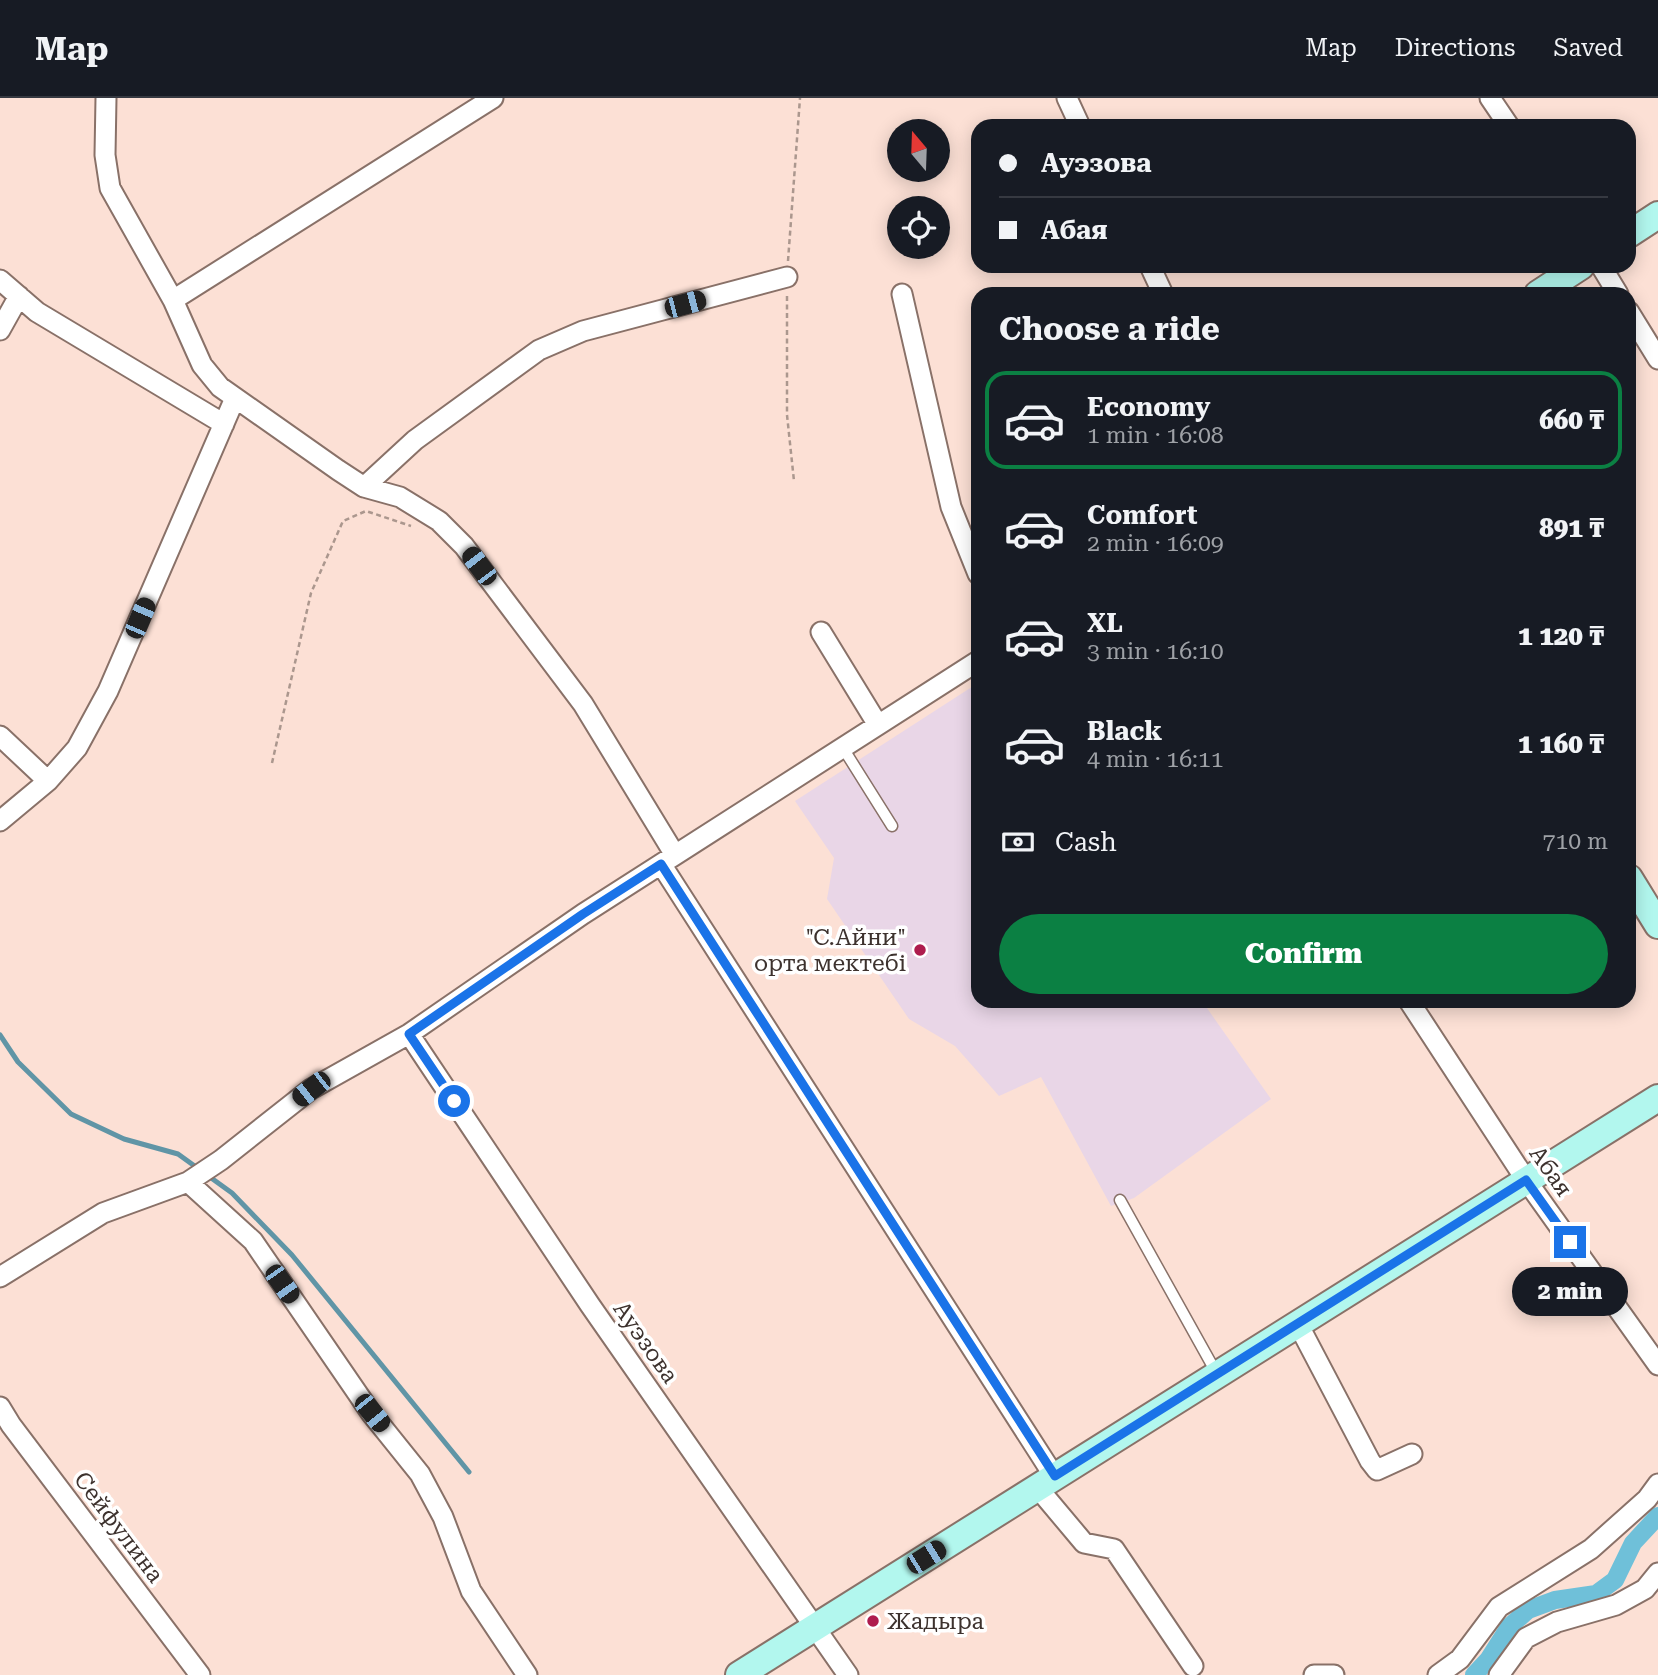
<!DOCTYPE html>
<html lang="en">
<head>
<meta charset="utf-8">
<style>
  :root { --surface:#171b24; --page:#242831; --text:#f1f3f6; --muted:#9ea1a6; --line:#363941; --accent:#0b8043 }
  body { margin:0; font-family:"Roboto Serif",serif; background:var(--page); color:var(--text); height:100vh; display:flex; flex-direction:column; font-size:26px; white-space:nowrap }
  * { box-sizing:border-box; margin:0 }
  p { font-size:23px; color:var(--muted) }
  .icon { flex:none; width:38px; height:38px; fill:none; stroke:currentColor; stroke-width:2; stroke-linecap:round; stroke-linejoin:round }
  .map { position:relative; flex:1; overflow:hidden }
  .sheet { position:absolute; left:971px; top:189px; width:665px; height:721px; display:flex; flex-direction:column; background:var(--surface); border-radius:21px; box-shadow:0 4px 18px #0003 }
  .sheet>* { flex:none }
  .guide { position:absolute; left:971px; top:21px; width:665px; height:154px; border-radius:21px; box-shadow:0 4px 18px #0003; display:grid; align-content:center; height:154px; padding:0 28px; background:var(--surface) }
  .needle { width:46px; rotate:341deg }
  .fabs { position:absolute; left:887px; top:21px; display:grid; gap:14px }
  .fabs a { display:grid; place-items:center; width:63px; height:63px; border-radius:50%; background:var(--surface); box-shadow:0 4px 18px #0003; font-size:35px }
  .end { position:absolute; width:32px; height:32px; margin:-16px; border:9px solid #1a73e8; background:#fff; box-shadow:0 0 0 4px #fff }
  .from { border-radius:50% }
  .bubble { position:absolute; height:49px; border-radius:24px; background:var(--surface); box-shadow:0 4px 18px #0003; font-size:23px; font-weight:800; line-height:49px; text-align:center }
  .car { position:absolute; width:21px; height:42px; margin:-21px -10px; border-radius:9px; box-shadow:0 0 5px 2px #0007; background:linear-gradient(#222 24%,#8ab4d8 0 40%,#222 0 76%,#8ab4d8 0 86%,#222 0) }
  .guide b { display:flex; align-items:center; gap:24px; height:66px; font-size:26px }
  .guide b+b { border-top:2px solid var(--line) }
  .guide i { width:18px; height:18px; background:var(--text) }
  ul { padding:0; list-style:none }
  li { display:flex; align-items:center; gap:21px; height:98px; margin:0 14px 10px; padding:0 14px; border:4px solid transparent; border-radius:21px }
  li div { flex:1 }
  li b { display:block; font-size:26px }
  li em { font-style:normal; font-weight:800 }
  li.on { border-color:var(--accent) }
  li>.icon { width:63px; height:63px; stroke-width:1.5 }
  h2 { padding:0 28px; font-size:32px; line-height:84px }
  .pay { display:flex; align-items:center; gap:18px; height:77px; padding:0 28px; font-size:26px }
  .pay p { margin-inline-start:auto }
  .primary-button { display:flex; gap:14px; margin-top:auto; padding:14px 28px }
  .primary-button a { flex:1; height:80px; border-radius:42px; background:var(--accent); color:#fff; font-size:28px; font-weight:800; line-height:80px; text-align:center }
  header { display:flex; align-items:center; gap:42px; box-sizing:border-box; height:98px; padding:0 35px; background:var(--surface); border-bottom:2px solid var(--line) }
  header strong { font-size:33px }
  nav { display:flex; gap:38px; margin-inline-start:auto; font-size:24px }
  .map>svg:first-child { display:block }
</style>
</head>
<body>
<header>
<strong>Map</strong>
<nav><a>Map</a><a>Directions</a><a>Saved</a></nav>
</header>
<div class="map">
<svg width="1658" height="1577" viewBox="0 0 1658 1577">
  <rect width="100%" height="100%" fill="#fce0d5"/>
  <path fill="#e9d6e7" d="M978 585V903H1202L1271 1001 1134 1100 1111 1108 1041 979 999 998 955 948 909 921 827 801 834 760 795 703Z"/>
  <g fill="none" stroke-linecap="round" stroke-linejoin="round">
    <path stroke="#6095a6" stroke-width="5" d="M0 937 18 964 71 1016 124 1041 178 1056 232 1095 292 1157 469 1374"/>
    <path stroke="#6fc0d9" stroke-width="18" d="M1474 1577 1488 1562 1509 1529 1528 1512 1555 1502 1596 1496 1615 1482 1633 1445 1658 1418"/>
    <defs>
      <path id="service" d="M843 650 892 728
        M1120 1102 1217 1276"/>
      <path id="minor" d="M106 0 105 57 110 90 173 202 202 267 220 289 338 372 364 389 400 399 439 423 464 448 583 606 675 757
        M1067 0 1080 28
        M1490 0 1509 28
        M1150 168 1163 196
        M1601 168 1618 196
        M0 182 37 214 224 326
        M902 196 951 409 978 476
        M173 202 493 0
        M1629 214 1658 261
        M0 232 19 198
        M364 389 415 342 539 252 583 233 787 179
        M821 534 878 627
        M0 638 48 683
        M0 723 48 683 77 650 108 593 235 300
        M661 766 1054 1378
        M1409 903 1526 1082 1658 1267
        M409 936 590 1207 848 1577
        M188 1084 253 1143 371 1315 420 1376 443 1419 471 1493 527 1577
        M0 1179 103 1115 188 1084 221 1062 311 991 409 936 583 816 978 563
        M1298 1226 1370 1363 1377 1372 1412 1356
        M0 1309 11 1327 200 1577
        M1037 1389 1084 1445 1114 1451 1193 1568
        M1314 1577H1334
        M1438 1577 1460 1561 1499 1509 1591 1451 1647 1401 1658 1386
        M1499 1577 1526 1540 1557 1524 1616 1507 1645 1491 1658 1475"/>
      <path id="secondary" d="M1629 136 1658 117
        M1538 196 1581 168
        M1629 780 1658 827
        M739 1577 1658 1000"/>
    </defs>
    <use href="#service" stroke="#897168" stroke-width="13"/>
    <use href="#minor" stroke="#897168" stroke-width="23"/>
    <use href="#secondary" stroke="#897168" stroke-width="30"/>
    <path stroke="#ab978e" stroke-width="2.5" stroke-dasharray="5 3.5" stroke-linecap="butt" d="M788 163 800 0
      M787 198V317L794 383
      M272 665 311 495 343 423 366 413 411 428"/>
    <use href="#service" stroke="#fff" stroke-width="10"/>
    <use href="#minor" stroke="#fff" stroke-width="19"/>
    <use href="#secondary" stroke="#b2f7ee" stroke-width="26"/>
  </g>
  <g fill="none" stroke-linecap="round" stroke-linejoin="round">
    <path stroke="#1a73e8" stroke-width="9" d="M454 1003 409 936 583 816 661 766 1055 1378 1526 1082 1570 1144"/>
  </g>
  <g fill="#ae1c4e" stroke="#fff" stroke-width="2.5">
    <circle cx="920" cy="852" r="7"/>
    <circle cx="873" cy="1523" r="7"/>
  </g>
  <g text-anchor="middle" stroke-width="7" stroke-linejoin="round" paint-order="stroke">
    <g font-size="23" fill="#3d322e" stroke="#fff" text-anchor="end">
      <text x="906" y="847">"С.Айни"<tspan x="906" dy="26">орта мектебі</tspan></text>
      <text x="887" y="1531" text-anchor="start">Жадыра</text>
    </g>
    <g font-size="23" fill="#3d322e" stroke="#fff">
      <text transform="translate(1551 1073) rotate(55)" y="8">Абая</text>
      <text transform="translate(646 1244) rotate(55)" y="8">Ауэзова</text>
      <text transform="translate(119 1429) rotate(53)" y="8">Сейфулина</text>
    </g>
  </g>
</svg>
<div class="fabs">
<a><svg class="needle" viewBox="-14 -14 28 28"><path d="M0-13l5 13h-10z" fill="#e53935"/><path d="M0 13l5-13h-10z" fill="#9ea1a6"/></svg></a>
<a><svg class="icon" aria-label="locate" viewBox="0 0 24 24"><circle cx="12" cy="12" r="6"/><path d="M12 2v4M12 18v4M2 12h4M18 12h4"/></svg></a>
</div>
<i class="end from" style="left:454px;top:1003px"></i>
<i class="end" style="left:1570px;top:1144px"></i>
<div class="bubble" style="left:1512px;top:1169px;width:116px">2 min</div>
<i class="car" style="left:685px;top:206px;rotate:75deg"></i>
<i class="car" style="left:479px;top:468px;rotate:323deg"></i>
<i class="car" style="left:140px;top:520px;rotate:23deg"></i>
<i class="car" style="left:311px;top:991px;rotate:232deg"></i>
<i class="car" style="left:282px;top:1186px;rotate:145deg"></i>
<i class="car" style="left:372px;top:1315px;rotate:141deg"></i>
<i class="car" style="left:926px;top:1459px;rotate:58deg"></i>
<div class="guide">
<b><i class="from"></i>Ауэзова</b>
<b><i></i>Абая</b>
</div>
<section class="sheet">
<h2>Choose a ride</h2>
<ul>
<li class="on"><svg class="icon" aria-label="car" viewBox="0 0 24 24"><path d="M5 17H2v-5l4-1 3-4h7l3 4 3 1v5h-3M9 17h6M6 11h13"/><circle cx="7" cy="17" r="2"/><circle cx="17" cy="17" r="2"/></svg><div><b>Economy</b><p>1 min · 16:08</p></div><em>660 ₸</em></li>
<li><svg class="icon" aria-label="car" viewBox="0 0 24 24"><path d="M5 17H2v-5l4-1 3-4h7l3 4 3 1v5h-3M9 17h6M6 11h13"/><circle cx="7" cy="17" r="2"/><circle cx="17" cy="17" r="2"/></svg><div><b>Comfort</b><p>2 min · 16:09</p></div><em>891 ₸</em></li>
<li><svg class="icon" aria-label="car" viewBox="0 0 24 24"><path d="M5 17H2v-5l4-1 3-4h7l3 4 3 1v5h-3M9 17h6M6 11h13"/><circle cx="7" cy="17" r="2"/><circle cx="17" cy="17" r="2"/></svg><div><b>XL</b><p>3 min · 16:10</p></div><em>1 120 ₸</em></li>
<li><svg class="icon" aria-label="car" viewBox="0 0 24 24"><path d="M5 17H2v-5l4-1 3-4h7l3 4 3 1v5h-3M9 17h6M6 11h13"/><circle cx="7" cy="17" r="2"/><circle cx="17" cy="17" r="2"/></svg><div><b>Black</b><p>4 min · 16:11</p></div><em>1 160 ₸</em></li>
</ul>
<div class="pay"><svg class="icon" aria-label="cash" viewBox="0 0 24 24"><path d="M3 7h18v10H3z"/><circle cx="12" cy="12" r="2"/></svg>Cash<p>710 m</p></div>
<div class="primary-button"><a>Confirm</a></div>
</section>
</div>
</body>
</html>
